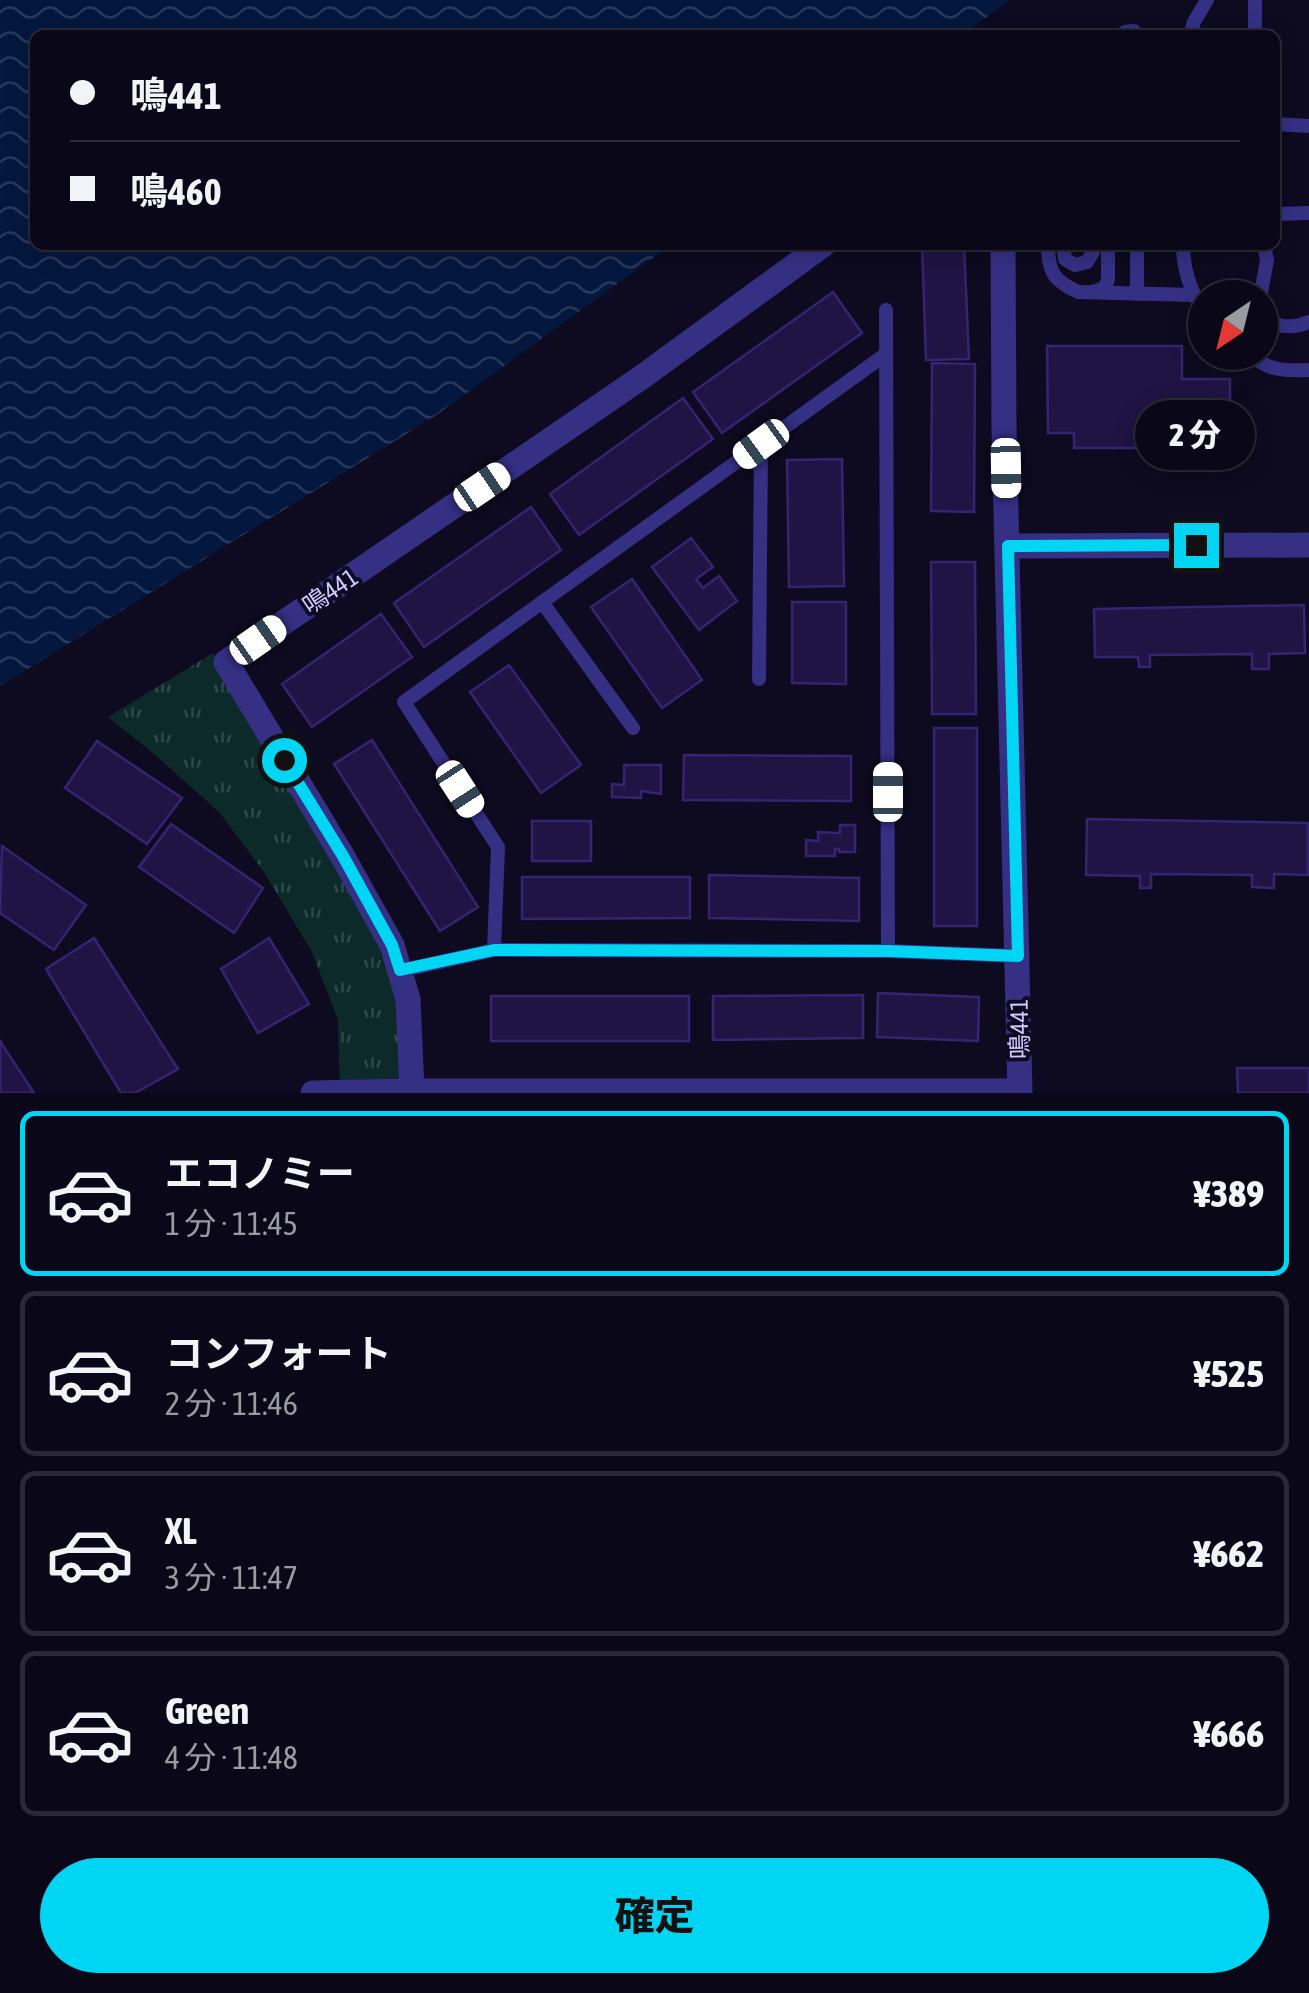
<!DOCTYPE html>
<html lang="ja">
<head>
<meta charset="utf-8">
<style>
  :root { --surface:#0a0818; --page:#131121; --text:#f1f3f6; --muted:#999aa2; --line:#2a2937; --accent:#00d6f4 }
  body { margin:0; font-family:"Asap Condensed","Noto Sans JP",sans-serif; background:var(--page); color:var(--text); height:100vh; display:flex; flex-direction:column; font-size:38px; white-space:nowrap }
  * { box-sizing:border-box; margin:0 }
  p { font-size:32px; color:var(--muted) }
  .icon { flex:none; width:55px; height:55px; fill:none; stroke:currentColor; stroke-width:2; stroke-linecap:round; stroke-linejoin:round }
  .map { position:relative; height:1093px; overflow:hidden }
  .sheet { display:flex; flex-direction:column; background:var(--surface); flex:1 }
  .sheet>* { flex:none }
  .banner { position:absolute; left:30px; top:30px; width:1250px; height:220px; border-radius:15px; box-shadow:0 5px 25px #0003,0 0 0 2px var(--line); display:grid; align-content:center; height:220px; padding:0 40px; background:var(--surface) }
  .needle { width:65px; rotate:215deg }
  .fabs { position:absolute; left:1188px; top:280px; display:grid; gap:20px }
  .fabs a { display:grid; place-items:center; width:90px; height:90px; border-radius:50%; background:var(--surface); box-shadow:0 5px 25px #0003,0 0 0 2px var(--line); font-size:50px }
  .end { position:absolute; width:45px; height:45px; margin:-22px; border:12px solid #00d6f4; background:#111; box-shadow:0 0 0 5px #111 }
  .from { border-radius:50% }
  .bubble { position:absolute; height:70px; border-radius:35px; background:var(--surface); box-shadow:0 5px 25px #0003,0 0 0 2px var(--line); font-size:32px; font-weight:800; line-height:70px; text-align:center }
  .car { position:absolute; width:30px; height:60px; margin:-30px -15px; border-radius:12px; box-shadow:0 0 8px 2px #0007; background:linear-gradient(#fff 24%,#345 0 40%,#fff 0 76%,#345 0 86%,#fff 0) }
  .banner b { display:flex; align-items:center; gap:35px; height:95px; font-size:38px }
  .banner b+b { border-top:2px solid var(--line) }
  .banner i { width:25px; height:25px; background:var(--text) }
  ul { padding:18px 0 0; list-style:none }
  li { display:flex; align-items:center; gap:30px; height:165px; margin:0 20px 15px; padding:0 20px; border:5px solid var(--line); border-radius:15px }
  li div { flex:1 }
  li b { display:block; font-size:38px }
  li em { font-style:normal; font-weight:800 }
  li.on { border-color:var(--accent) }
  li>.icon { width:90px; height:90px; stroke-width:1.5 }
  .primary-button { display:flex; gap:20px; margin-top:auto; padding:20px 40px }
  .primary-button a { flex:1; height:115px; border-radius:60px; background:var(--accent); color:#111; font-size:40px; font-weight:800; line-height:115px; text-align:center }
  .map>svg:first-child { display:block }
</style>
</head>
<body>
<div class="map">
<svg width="1309" height="1093" viewBox="0 0 1309 1093">
  <defs>
    <pattern id="grass-tufts" width="24" height="20" patternUnits="userSpaceOnUse" patternTransform="scale(2.5)"><rect width="24" height="20" fill="#0d2a2a"/><path d="M3 7l-1-3M5 7V3M7 7l1-3M15 17l-1-3M17 17v-4M19 17l1-3" fill="none" stroke="#2f484a"/></pattern>
    <pattern id="water-waves" width="16" height="10" patternUnits="userSpaceOnUse" patternTransform="scale(2.5)"><rect width="16" height="10" fill="#04183f"/><path d="M0 5q4-4 8 0t8 0" fill="none" stroke="#28385c"/></pattern>
  </defs>
  <rect width="100%" height="100%" fill="#0e0a20"/>
  <path fill="url(#grass-tufts)" d="M213 653 387 953 401 1001 402 1093H340L338 1020 312 952 264 872 219 812 153 753 108 717Z"/>
  <path fill="url(#water-waves)" d="M0 0H1010L962 35H35V245H671L435 416 0 686Z"/>
  <path fill="#1f1443" stroke="#352471" stroke-width="2.5" d="M922 245H964L969 359 926 360Z
    M833 292 862 333 722 433 693 392Z
    M1047 346H1182V379H1230V448H1074V433H1048Z
    M932 363 975 364 974 512 931 511Z
    M683 398 713 439 579 535 550 494Z
    M842 459 844 586 789 587 787 460Z
    M531 507 561 550 424 647 394 603Z
    M691 538 713 567 696 579 703 588 719 576 737 601 699 630 652 567Z
    M931 562H975L976 714H932Z
    M632 579 702 680 662 708 591 607Z
    M792 602H846V684L792 683Z
    M1304 605 1305 653 1269 654V669H1252V654L1150 655V667H1139L1138 657H1095L1094 609Z
    M381 614 412 657 312 727 282 684Z
    M509 665 581 765 541 793 470 692Z
    M934 728H977V926H934Z
    M372 740 478 907 440 931 334 764Z
    M97 741 182 798 147 844 65 788Z
    M684 755 851 756V801L683 800Z
    M624 765H661V794L641 791V798L612 797V784L624 785Z
    M1087 819 1308 823V875L1274 874V888L1252 887V875L1151 874V888H1140V876L1086 875Z
    M532 821H591V861H532Z
    M171 824 263 888 234 933 139 867Z
    M840 825H855V852H839V849H835V856H806V840L818 841V832L840 833Z
    M2 846 86 905 54 950 0 913Z
    M709 875 859 878V921L709 918Z
    M522 877H690V918L522 919Z
    M94 938 178 1069 135 1093H121L46 969Z
    M269 938 309 1004 258 1033 221 969Z
    M878 993 979 997 978 1041 877 1037Z
    M863 995V1038L713 1040V996Z
    M491 996H689V1041H491Z
    M0 1041 34 1093H0Z
    M1237 1068H1309V1093H1238Z"/>
  <g fill="none" stroke-linecap="round" stroke-linejoin="round">
    <path stroke="#353084" stroke-width="14" d="M1255 0V35
      M1121 35 1125 32 1134 31V35
      M1190 35 1194 22 1207 0
      M1275 124 1309 126
      M1275 214 1309 213
      M1048 245C1048 272 1054 281 1078 292L1193 295
      M1063 245 1065 259 1075 265 1087 262 1093 252 1092 245
      M1137 245V294
      M1183 245C1183 267 1190 294 1205 310
      M1093 292 1105 288 1108 279V245
      M1260 298C1265 327 1284 331 1309 322
      M1260 298 1267 260 1264 245
      M886 310 888 951 1018 956
      M1248 352C1267 371 1284 371 1309 370
      M542 602 633 728
      M759 679 761 444
      M494 950 498 847 404 702 886 354
      M400 971 494 950 888 951"/>
    <path stroke="#353084" stroke-width="25" d="M1003 245 1004 429 1020 1093
      M1008 546 1309 545
      M412 1091 408 999 392 945 343 857 226 662 642 377 823 245
      M313 1093 412 1091H1020"/>
  </g>
  <g fill="none" stroke-linecap="round" stroke-linejoin="round">
    <path stroke="#00d6f4" stroke-width="12" d="M284 760 343 856 392 945 400 970 494 950 888 951 1018 956 1008 546 1196 545"/>
  </g>
  <g text-anchor="middle" stroke-width="8" stroke-linejoin="round" paint-order="stroke">
    <g font-size="25" fill="#d0c9ff" stroke="#0e0a20">
      <text transform="translate(330 591) rotate(-34)" y="9">鳴441</text>
      <text transform="translate(1019 1029) rotate(-91)" y="9">鳴441</text>
    </g>
  </g>
</svg>
<div class="fabs">
<a><svg class="needle" viewBox="-14 -14 28 28"><path d="M0-13l5 13h-10z" fill="#e53935"/><path d="M0 13l5-13h-10z" fill="#999aa2"/></svg></a>
</div>
<i class="end from" style="left:284px;top:760px"></i>
<i class="end" style="left:1196px;top:545px"></i>
<div class="bubble" style="left:1135px;top:400px;width:120px">2 分</div>
<i class="car" style="left:761px;top:444px;rotate:234deg"></i>
<i class="car" style="left:1006px;top:468px;rotate:179deg"></i>
<i class="car" style="left:482px;top:487px;rotate:56deg"></i>
<i class="car" style="left:258px;top:640px;rotate:55deg"></i>
<i class="car" style="left:460px;top:789px;rotate:147deg"></i>
<i class="car" style="left:888px;top:792px;rotate:0deg"></i>
<div class="banner">
<b><i class="from"></i>鳴441</b>
<b><i></i>鳴460</b>
</div>
</div>
<section class="sheet">
<ul>
<li class="on"><svg class="icon" aria-label="car" viewBox="0 0 24 24"><path d="M5 17H2v-5l4-1 3-4h7l3 4 3 1v5h-3M9 17h6M6 11h13"/><circle cx="7" cy="17" r="2"/><circle cx="17" cy="17" r="2"/></svg><div><b>エコノミー</b><p>1 分 · 11:45</p></div><em>¥389</em></li>
<li><svg class="icon" aria-label="car" viewBox="0 0 24 24"><path d="M5 17H2v-5l4-1 3-4h7l3 4 3 1v5h-3M9 17h6M6 11h13"/><circle cx="7" cy="17" r="2"/><circle cx="17" cy="17" r="2"/></svg><div><b>コンフォート</b><p>2 分 · 11:46</p></div><em>¥525</em></li>
<li><svg class="icon" aria-label="car" viewBox="0 0 24 24"><path d="M5 17H2v-5l4-1 3-4h7l3 4 3 1v5h-3M9 17h6M6 11h13"/><circle cx="7" cy="17" r="2"/><circle cx="17" cy="17" r="2"/></svg><div><b>XL</b><p>3 分 · 11:47</p></div><em>¥662</em></li>
<li><svg class="icon" aria-label="car" viewBox="0 0 24 24"><path d="M5 17H2v-5l4-1 3-4h7l3 4 3 1v5h-3M9 17h6M6 11h13"/><circle cx="7" cy="17" r="2"/><circle cx="17" cy="17" r="2"/></svg><div><b>Green</b><p>4 分 · 11:48</p></div><em>¥666</em></li>
</ul>
<div class="primary-button"><a>確定</a></div>
</section>
</body>
</html>
